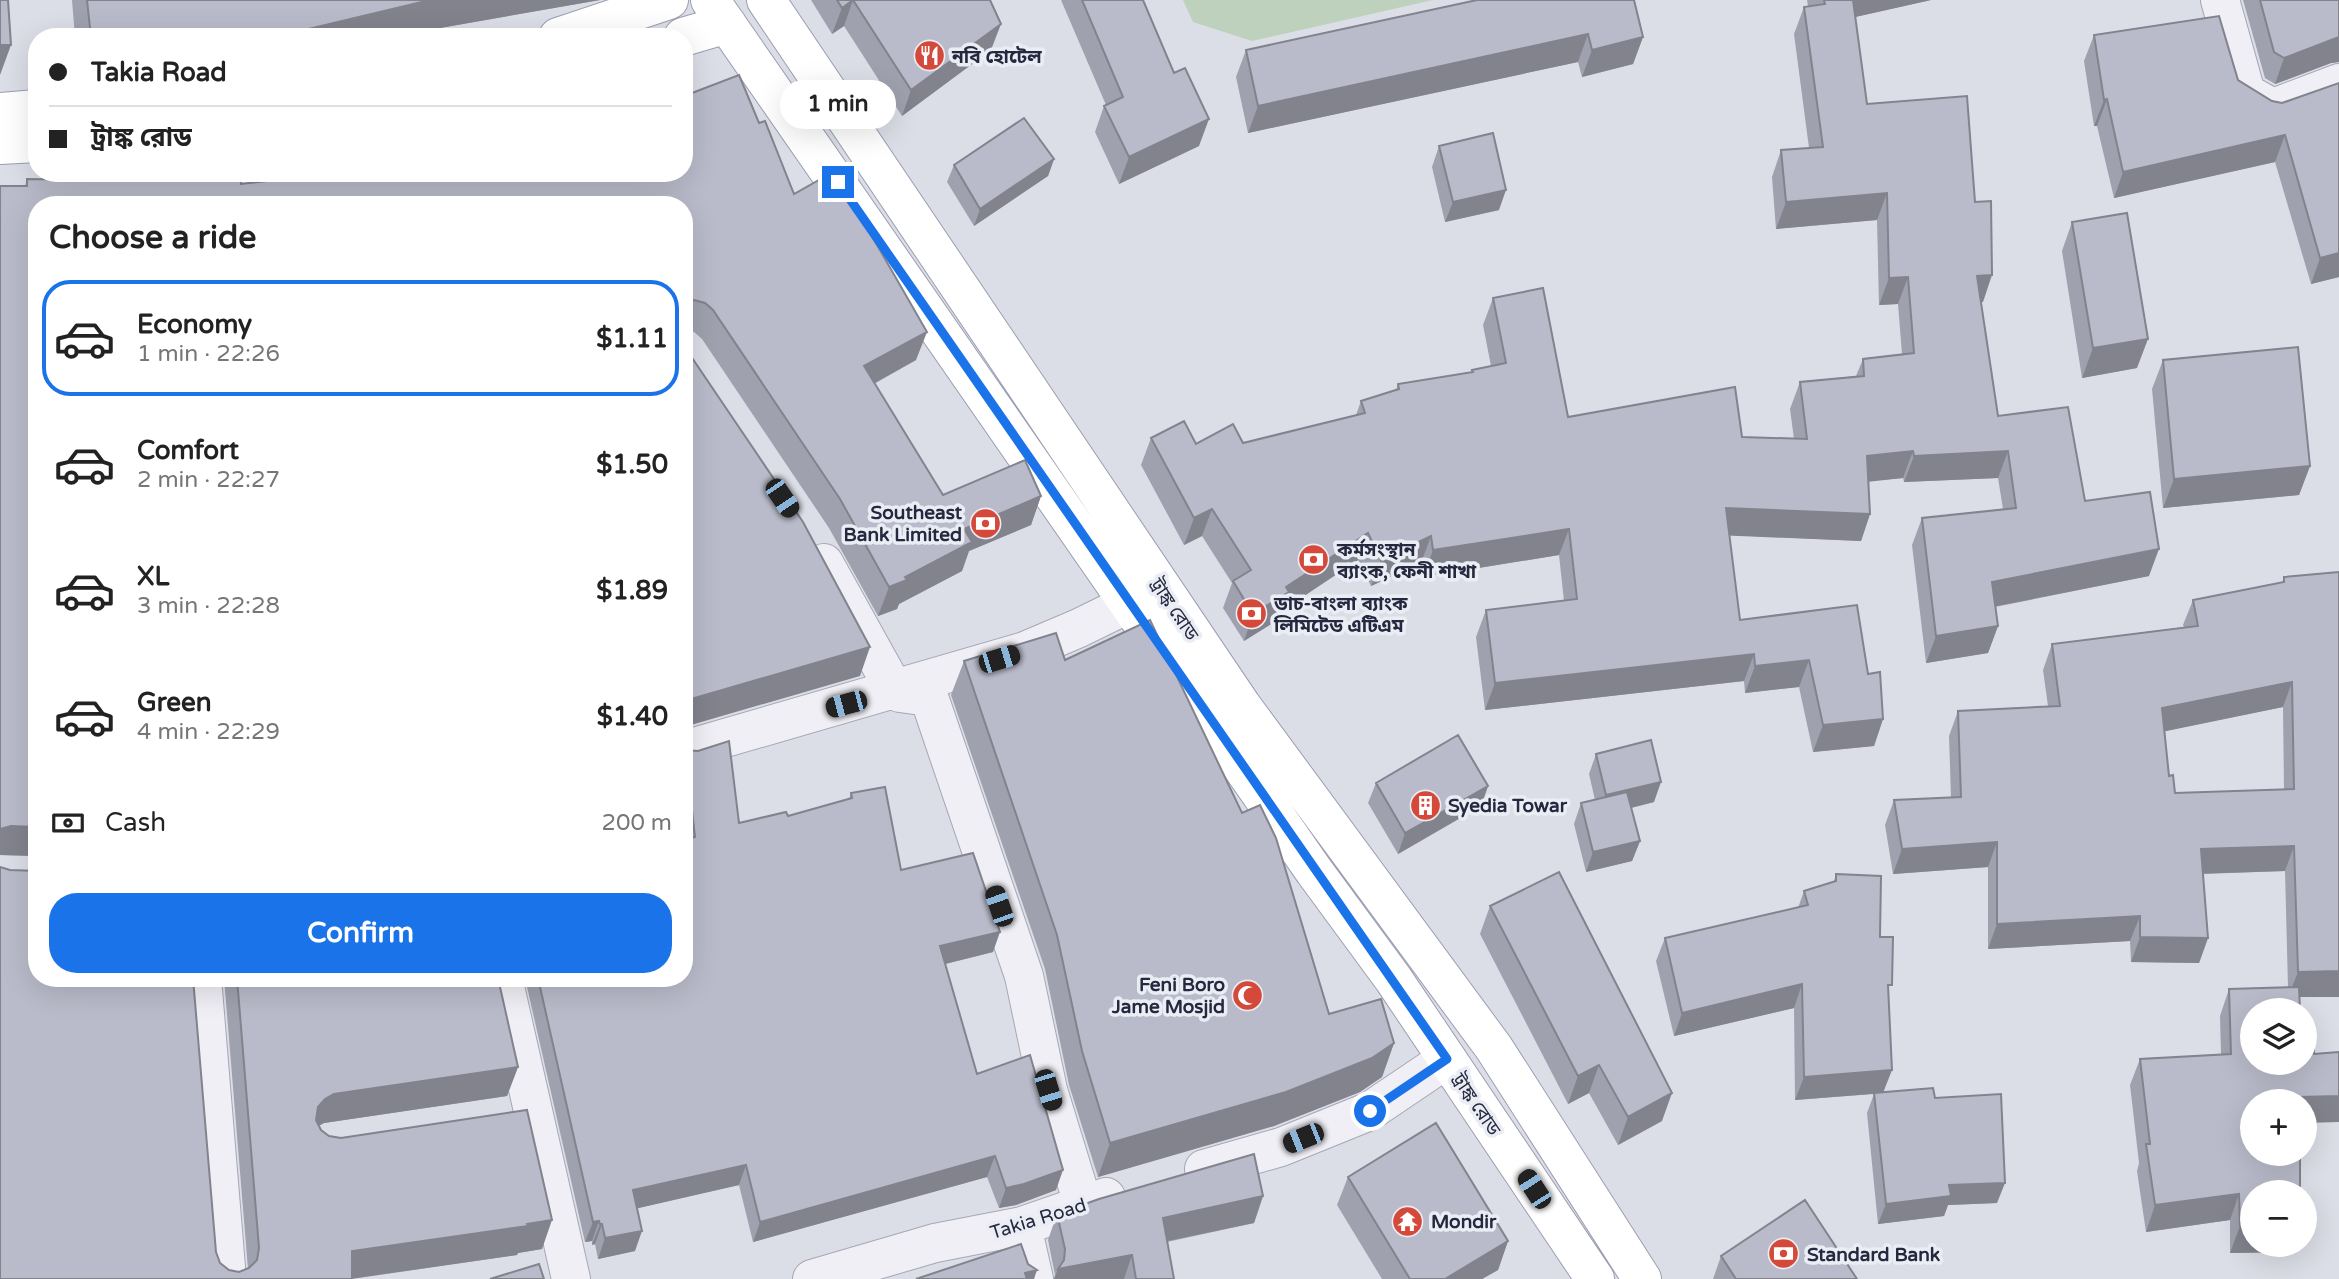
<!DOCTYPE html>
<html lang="en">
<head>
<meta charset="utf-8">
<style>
  :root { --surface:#fff; --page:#f6f6f6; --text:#222; --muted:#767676; --line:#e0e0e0; --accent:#1a73e8 }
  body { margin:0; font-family:"Varela Round","Noto Sans Bengali",sans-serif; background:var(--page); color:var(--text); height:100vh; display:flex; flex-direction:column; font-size:26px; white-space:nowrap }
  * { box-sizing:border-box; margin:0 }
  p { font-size:23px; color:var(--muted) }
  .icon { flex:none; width:38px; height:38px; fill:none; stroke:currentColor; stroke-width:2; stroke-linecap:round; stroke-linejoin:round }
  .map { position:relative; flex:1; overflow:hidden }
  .details { position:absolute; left:28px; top:196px; width:665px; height:791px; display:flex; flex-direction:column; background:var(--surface); border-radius:28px; box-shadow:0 7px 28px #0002 }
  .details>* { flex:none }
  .guide { position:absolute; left:28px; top:28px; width:665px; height:154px; border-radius:28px; box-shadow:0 7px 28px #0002; display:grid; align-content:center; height:154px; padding:0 21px; background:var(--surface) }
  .fabs { position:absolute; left:2240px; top:998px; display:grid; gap:14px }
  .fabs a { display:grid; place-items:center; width:77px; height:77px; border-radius:50%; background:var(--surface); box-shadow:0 7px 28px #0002; font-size:35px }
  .end { position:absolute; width:32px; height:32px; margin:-16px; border:9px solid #1a73e8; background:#fff; box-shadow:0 0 0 4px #fff }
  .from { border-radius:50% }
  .bubble { position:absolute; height:49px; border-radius:24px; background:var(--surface); box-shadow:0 7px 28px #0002; font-size:23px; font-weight:700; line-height:49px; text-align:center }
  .car { position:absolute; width:21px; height:42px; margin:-21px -10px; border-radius:9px; box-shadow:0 0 5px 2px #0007; background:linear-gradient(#222 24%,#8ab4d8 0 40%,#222 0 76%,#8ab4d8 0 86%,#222 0) }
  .guide b { display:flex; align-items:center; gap:24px; height:66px; font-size:26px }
  .guide b+b { border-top:2px solid var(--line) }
  .guide i { width:18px; height:18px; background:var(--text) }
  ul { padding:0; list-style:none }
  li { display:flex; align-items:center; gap:21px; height:116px; margin:0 14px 10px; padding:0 7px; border:4px solid transparent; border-radius:28px }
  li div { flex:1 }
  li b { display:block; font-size:26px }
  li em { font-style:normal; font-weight:700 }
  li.selected { border-color:var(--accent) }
  li>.icon { width:63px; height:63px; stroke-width:1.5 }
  h2 { padding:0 21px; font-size:32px; line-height:84px }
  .pay { display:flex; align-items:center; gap:18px; height:77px; padding:0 21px; font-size:26px }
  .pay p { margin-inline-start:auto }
  .button { display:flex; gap:14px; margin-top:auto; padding:14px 21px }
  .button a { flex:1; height:80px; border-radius:28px; background:var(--accent); color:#fff; font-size:28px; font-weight:700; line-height:80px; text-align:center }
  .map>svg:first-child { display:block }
</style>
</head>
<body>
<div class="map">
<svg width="2339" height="1279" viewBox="0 0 2339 1279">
  <rect width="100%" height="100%" fill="#dcdee7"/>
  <path fill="#bdd1bd" d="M1183 0H1433L1252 41 1193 22Z"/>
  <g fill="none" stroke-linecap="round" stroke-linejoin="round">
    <defs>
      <path id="minor" d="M2220 0 2246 93 2273 108 2339 83
        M824 563 895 691 900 693 929 697 1024 976 1048 1090 1083 1204
        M684 750 1025 651 1079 628 1130 603
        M202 978 227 1279
        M503 978 571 1279
        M1204 1169 1281 1147 1370 1111 1447 1059
        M1022 1226 1034 1279
        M812 1279 935 1243 1022 1226 1106 1197"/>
      <path id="major" d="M710 0 1314 871 1394 980 1595 1279
        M766 0 1242 706 1494 1048 1642 1279
        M558 37 669 0
        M683 37 727 24
        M0 112 37 109
        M0 145 37 143"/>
    </defs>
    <use href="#minor" stroke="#a5a7b4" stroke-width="40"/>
    <use href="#major" stroke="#9b9eb3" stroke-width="40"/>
    <use href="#minor" stroke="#efeff5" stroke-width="38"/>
    <use href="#major" stroke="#fff" stroke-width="38"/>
  </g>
  <path fill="#9fa1ae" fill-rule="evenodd" d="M72 0H600L423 31 422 33 406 37H75Z
    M811 0H990L991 50 902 116 844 26 832 34Z
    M1061 0H1143L1199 146 1119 184 1095 132 1104 106 1106 105Z
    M1477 0 1643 37 1633 64 1582 77 1578 62 1248 133 1236 77 1246 50Z
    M1807 0H1931L1855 17 1867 104 1983 302H1981L1998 416 2085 501 2149 576 1995 607 1998 626 1988 653 1926 663 1912 545 1922 518 2003 509 1998 478 1904 482 1903 478 1868 481 1870 514 1861 541 1729 535 1740 620 1868 674 1883 719 1874 746 1813 752 1799 687 1745 693 1744 681 1485 710 1476 637 1486 610 1564 601 1559 555 1423 577 1421 563 1371 586 1358 560 1283 610 1279 619 1244 641 1223 608 1232 583 1202 536 1184 545 1141 465 1151 438 1196 444 1243 443 1356 415 1361 401 1396 390 1398 384 1471 373 1472 370 1491 366 1483 325 1493 298 1568 417 1742 437 1794 439 1790 409 1800 382 1856 376 1863 359 1902 354 1898 304 1879 305 1877 220 1776 229 1772 177 1781 150 1809 148 1794 34 1804 7 1808 6Z
    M2243 0H2339V62L2331 63 2275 84 2265 78Z
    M2094 35 2238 80 2272 101 2282 103 2339 277 2311 284 2275 162 2114 198 2097 126H2094L2084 61Z
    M759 123 794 194 916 360 874 384 943 495 1041 496 1031 525 969 551 962 571 899 604 897 609 878 616 829 528 702 339 694 332 684 329V205H37V856L0 855V186H25L27 179 101 180 103 174 241 184Z
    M1439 146 1499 210 1445 222 1432 167Z
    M1054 159 1048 176 974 226 947 182 954 165Z
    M2072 222 2137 368 2082 378 2062 251Z
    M2163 360 2310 466 2299 495 2163 508 2152 389Z
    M2339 572V997H2299L2252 1101 2291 1252 2230 1253V1220L2146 1232 2137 1171 2139 1163 2130 1085 2140 1059 2221 1054 2220 1016 2229 989 2288 988 2285 871 2203 874 2208 938 2199 963 2131 962 2130 941 1988 949V867L1893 874 1885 825 1894 800 1951 797 1949 736 1958 711 2048 706 2043 670 2052 644 2184 627 2183 625 2193 600 2282 583 2284 577ZM2283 707 2284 790 2175 793 2169 776 2164 731Z
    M1065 660 1329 1014 1394 1043 1382 1077 1360 1092 1274 1126 1098 1177 1069 1085 1045 969 951 695 964 661Z
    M685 750 739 823 788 816 849 799 851 793 901 870 993 952 945 964 977 1074 1056 1190 1016 1205 999 1208 987 1177 753 1242 739 1185 637 1208 635 1251 598 1259 595 1244 592 1245V1241L585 1242 525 978H684L686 840 684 827Z
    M1596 754 1654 802 1631 808 1640 841 1632 861 1586 872 1574 824 1581 803 1595 800 1589 774Z
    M1376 783 1488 786 1481 806 1398 854 1368 803Z
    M1836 874 1880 937 1888 995 1884 1092 1935 1098 1997 1203 1948 1205 1944 1216 1878 1224 1867 1113 1874 1094 1795 1100 1794 1008 1674 1036 1656 961 1665 938 1798 908 1804 891 1834 881Z
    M1490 906 1662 1121 1618 1145 1589 1093 1568 1104 1480 934Z
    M224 978H498L518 1067 507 1096 324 1123 319 1126 321 1130 329 1136 542 1249 518 1253 517 1255 352 1279H0L216 1252 220 1263 229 1270 239 1272 248 1269Z
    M1348 1177 1508 1241 1498 1270 1482 1279H1382L1337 1205Z
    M1263 1196 1254 1223 1167 1242 1174 1279H1054L1055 1275 1048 1240 1057 1214Z
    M1721 1256 1857 1279H1713Z"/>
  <path fill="#82838d" d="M430 0H600L423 31 422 33 406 37H275Z
    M853 0 844 26 832 34 842 8Z
    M1850 0H1931L1842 20Z
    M1001 24 991 50 902 116 911 90Z
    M1588 34 1578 62 1248 133 1258 106Z
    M1643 37 1633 64 1582 77 1592 50Z
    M2339 37V62L2331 63 2275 84 2284 58Z
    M0 45H11L0 75Z
    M2107 99 2097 126H2094L2104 100Z
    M1209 119 1199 146 1119 184 1129 157Z
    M2285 135 2275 162 2114 198 2123 172Z
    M1054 159 1048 176 974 226 980 209Z
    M1506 190 1499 210 1445 222 1453 202Z
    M1887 193 1877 220 1776 229 1786 202Z
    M2339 253V277L2311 284 2320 258Z
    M1992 275 1983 302 1968 303 1977 276Z
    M1908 277 1898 304 1879 305 1889 278Z
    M694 300 684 326V303Z
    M927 332 916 360 853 395 864 366Z
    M2148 339 2137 368 2082 378 2093 348Z
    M1913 451 1903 478 1857 483 1867 456Z
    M2008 451 1998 478 1904 482 1914 456Z
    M2310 466 2299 495 2163 508 2174 479Z
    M1041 496 1031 525 969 551 962 571 899 604 897 609 878 616 889 587 905 577 964 529Z
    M1726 508 1870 514 1861 541 1716 535Z
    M1212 509 1202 536 1184 545 1194 518Z
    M1569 529 1559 555 1423 577 1433 550Z
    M1368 533 1358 560 1283 610 1279 619 1244 641 1253 614 1286 587Z
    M1431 536 1421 563 1371 586 1381 560Z
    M2159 549 2149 576 1982 609 1992 582Z
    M1998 626 1988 653 1926 663 1936 636Z
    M870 647 860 676 684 727V703L688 700Z
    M1754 654 1744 681 1485 710 1495 683Z
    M1809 660 1799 687 1745 693 1755 666Z
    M2292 682 2283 707 2152 734 2162 708Z
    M1883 719 1874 746 1813 752 1823 725Z
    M1661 782 1654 802 1599 816 1606 795Z
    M1488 786 1481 806 1398 854 1405 833Z
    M11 826 37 827V856L0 855V829Z
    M1640 841 1632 861 1586 872 1593 852Z
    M1997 842 1988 867 1893 874 1902 849Z
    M2294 846 2285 871 2191 874 2201 849Z
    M2140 916 2130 941 1988 949 1997 924Z
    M1000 932 993 952 933 967 940 946Z
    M2140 937 2208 938 2199 963 2131 962Z
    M2339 971V997H2288L2298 972Z
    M1802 984 1794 1008 1674 1036 1682 1013Z
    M1394 1043 1382 1077 1360 1092 1274 1126 1098 1177 1110 1143Z
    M1599 1065 1589 1093 1568 1104 1578 1076Z
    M518 1067 507 1096 324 1123 314 1128 318 1107 325 1099 334 1094Z
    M1892 1070 1883 1093 1795 1100 1804 1077Z
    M1672 1093 1662 1121 1618 1145 1628 1117Z
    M2339 1096V1122L2305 1123V1101H2298L2299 1097Z
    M995 1156 987 1177 753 1242 760 1222Z
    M746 1165 739 1185 626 1211 633 1190Z
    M1063 1170 1056 1190 1016 1205 999 1208 1006 1188Z
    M2005 1183 1997 1203 1948 1205 1944 1216 1878 1224 1886 1204 1949 1185Z
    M2239 1194 2230 1220 2146 1232 2155 1205Z
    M1263 1196 1254 1223 1153 1244 1163 1218Z
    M552 1220 542 1249 518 1253 517 1255 349 1279 352 1251Z
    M599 1221 592 1241 585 1242 593 1222Z
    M600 1224H602L595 1244 592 1245Z
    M2240 1226H2252V1244H2294L2291 1252 2230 1253Z
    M642 1231 635 1251 598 1259 605 1238Z
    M1508 1241 1498 1270 1482 1279H1445Z
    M1132 1255 1124 1279H1054L1058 1269Z
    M1037 1270 1034 1279H1022L1025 1273Z"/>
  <path fill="#b9bbca" stroke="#82838d" stroke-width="2" fill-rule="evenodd" d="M0 0H8L11 45H0Z
    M87 0H430L275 37H91Z
    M837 0H990L1001 24 911 90 853 0 842 8Z
    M1082 0H1143L1174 73 1185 68 1209 119 1129 157 1104 106 1123 97Z
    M1477 0H1634L1643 37 1592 50 1588 34 1258 106 1246 50Z
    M1824 0H1853L1867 104 1967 96 1975 202 1991 201 1992 275 1977 276 1998 416 2068 407 2085 501 2150 492 2159 549 1992 582 1998 626 1936 636 1922 518 2016 508 2008 451 1914 456 1913 451 1867 456 1870 514 1726 508 1740 620 1857 605 1868 674 1880 672 1883 719 1823 725 1809 660 1755 666 1754 654 1495 683 1486 610 1577 599 1569 529 1433 550 1431 536 1381 560 1368 533 1286 587 1289 592 1253 614 1233 581 1251 570 1212 509 1194 518 1151 438 1184 421 1196 444 1233 424 1243 443 1365 413 1361 401 1399 389 1398 384 1473 372 1472 370 1506 363 1493 298 1543 288 1568 417 1735 387 1742 437 1807 439 1800 382 1864 376 1863 359 1914 353 1908 277 1889 278 1887 193 1786 202 1781 150 1823 147 1804 7 1825 4Z
    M2260 0H2339V37L2284 58 2274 52Z
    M2219 16 2238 80 2272 101 2282 103 2339 83V253L2320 258 2285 135 2123 172 2107 99 2104 100 2094 35Z
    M739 75 759 123 765 121 794 194 833 172 846 191 927 332 864 366 943 495 1025 460 1041 496 964 529 972 542 905 577 907 580 889 587 840 499 713 310 705 303 694 300 684 303V205H37V827L11 826 0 829V186H27V179L103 180V174L143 175 157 173H240L241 184 338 173H684V96Z
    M1024 118 1054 159 980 209 954 165Z
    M1493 133 1506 190 1453 202 1439 146Z
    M2127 213 2148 339 2093 348 2072 222Z
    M684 346 803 522 870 647 688 700 684 703Z
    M2298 347 2310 466 2174 479 2163 360Z
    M2339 572V971L2298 972 2294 846 2201 849 2208 938 2140 937V916L1997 924V842L1902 849 1894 800 1961 797 1958 711 2060 706 2052 644 2198 626 2193 600 2284 582V577ZM2292 682 2294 789 2175 793 2173 775 2169 776 2162 708Z
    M1150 620 1242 813 1260 805 1276 838 1329 1014 1381 999 1394 1043 1372 1058 1286 1092 1110 1143 1082 1051 1057 935 964 661 1056 633 1065 660Z
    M1458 735 1488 786 1405 833 1376 783Z
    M1651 740 1661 782 1606 795 1596 754Z
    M729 741 739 823 786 812 788 816 852 798 851 793 885 787 901 870 973 853 1000 932 940 946 977 1074 1030 1055 1063 1170 1024 1184 1006 1188 995 1156 760 1222 746 1165 633 1190 642 1231 605 1238 602 1224H600L599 1221 593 1222 538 978H684V840L695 837 685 750 698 751Z
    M1627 792 1640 841 1593 852 1581 803Z
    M0 867 10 870 37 871V978H193L216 1252 220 1263 229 1270 239 1272 249 1268 257 1260 259 1248 237 978H498L518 1067 334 1094 325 1099 318 1107 316 1120 321 1130 329 1136 341 1138 527 1110 552 1220 527 1224 528 1226 352 1251V1279H0Z
    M1559 872 1672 1093 1628 1117 1599 1065 1578 1076 1490 906Z
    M1836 874 1881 876 1880 937H1893L1892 985H1888L1892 1070 1804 1077 1802 984 1682 1013 1665 938 1808 905 1804 891 1836 881Z
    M2299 987 2300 1010H2252V1062H2305V1040H2314V1054L2339 1052V1096L2299 1097V1101H2252V1153H2300V1192H2252V1226H2240L2239 1194 2155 1205 2146 1144H2150L2140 1059 2231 1054 2229 989Z
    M1933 1088 1935 1098 2001 1094 2005 1183 1949 1185 1951 1196 1886 1204 1874 1093Z
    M1436 1123 1508 1241 1445 1279H1410L1348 1177Z
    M1254 1154 1263 1196 1163 1218 1174 1279H1136L1132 1255 1058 1269 1064 1260 1065 1249 1057 1214 1099 1199Z
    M1805 1200 1857 1279H1736L1721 1256Z
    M1021 1244 1028 1264 1037 1270 1025 1273 1027 1279H916Z
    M539 1264 544 1279H490Z"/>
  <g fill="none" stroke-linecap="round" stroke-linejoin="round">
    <path stroke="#1a73e8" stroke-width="9" d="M838 182 1447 1059 1370 1111"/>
  </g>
  <defs>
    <symbol id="restaurant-disc" viewBox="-11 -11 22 22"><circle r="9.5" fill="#d44939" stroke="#ebedf5"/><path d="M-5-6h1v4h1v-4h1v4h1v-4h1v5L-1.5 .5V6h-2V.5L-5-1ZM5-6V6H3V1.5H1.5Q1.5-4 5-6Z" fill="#fff"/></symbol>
    <symbol id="bank-disc" viewBox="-11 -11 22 22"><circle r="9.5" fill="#d44939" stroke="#ebedf5"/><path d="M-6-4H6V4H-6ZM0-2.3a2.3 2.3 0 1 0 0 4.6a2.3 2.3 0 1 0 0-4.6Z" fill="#fff"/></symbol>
    <symbol id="building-disc" viewBox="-11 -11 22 22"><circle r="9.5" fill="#d44939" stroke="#ebedf5"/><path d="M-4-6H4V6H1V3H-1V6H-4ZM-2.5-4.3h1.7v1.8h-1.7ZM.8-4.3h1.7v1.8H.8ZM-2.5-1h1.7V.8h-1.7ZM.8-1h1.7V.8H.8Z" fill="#fff"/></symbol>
    <symbol id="mosque-disc" viewBox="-11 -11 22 22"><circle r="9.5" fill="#d44939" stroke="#ebedf5"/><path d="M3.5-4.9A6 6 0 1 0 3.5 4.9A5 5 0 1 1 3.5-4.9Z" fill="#fff"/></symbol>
    <symbol id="temple-disc" viewBox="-11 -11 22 22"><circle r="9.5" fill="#d44939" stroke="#ebedf5"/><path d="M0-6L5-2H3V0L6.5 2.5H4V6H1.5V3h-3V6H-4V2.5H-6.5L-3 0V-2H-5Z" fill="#fff"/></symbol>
  </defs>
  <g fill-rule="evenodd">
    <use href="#restaurant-disc" x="912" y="38" width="35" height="35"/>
    <use href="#bank-disc" x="968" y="506" width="35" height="35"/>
    <use href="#bank-disc" x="1296" y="542" width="35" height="35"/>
    <use href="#bank-disc" x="1234" y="596" width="35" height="35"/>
    <use href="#building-disc" x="1408" y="788" width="35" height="35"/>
    <use href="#mosque-disc" x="1230" y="978" width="35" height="35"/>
    <use href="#temple-disc" x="1390" y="1204" width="35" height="35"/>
    <use href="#bank-disc" x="1766" y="1236" width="35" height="35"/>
  </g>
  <g text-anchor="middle" stroke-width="7" stroke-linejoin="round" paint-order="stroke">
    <g font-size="19" font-weight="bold" fill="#25283e" stroke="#ebedf5" text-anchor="start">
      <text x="952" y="63">নবি হোটেল</text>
      <text x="962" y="519" text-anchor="end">Southeast<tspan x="962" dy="22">Bank Limited</tspan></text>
      <text x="1337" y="556">কর্মসংস্থান<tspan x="1337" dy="22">ব্যাংক, ফেনী শাখা</tspan></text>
      <text x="1274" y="610">ডাচ-বাংলা ব্যাংক<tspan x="1274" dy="22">লিমিটেড এটিএম</tspan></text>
      <text x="1448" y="812">Syedia Towar</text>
      <text x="1225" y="991" text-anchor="end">Feni Boro<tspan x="1225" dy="22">Jame Mosjid</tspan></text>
      <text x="1431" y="1228">Mondir</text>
      <text x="1807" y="1261">Standard Bank</text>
    </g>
    <g font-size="19" fill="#25283e" stroke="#ebedf5">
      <text transform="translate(1175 609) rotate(56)" y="7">ট্রাঙ্ক রোড</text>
      <text transform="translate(1477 1104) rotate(56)" y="7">ট্রাঙ্ক রোড</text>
      <text transform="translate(1038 1218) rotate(-17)" y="7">Takia Road</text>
    </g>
  </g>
</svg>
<div class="fabs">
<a><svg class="icon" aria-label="layers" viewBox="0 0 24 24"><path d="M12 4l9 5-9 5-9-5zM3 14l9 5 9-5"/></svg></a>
<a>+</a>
<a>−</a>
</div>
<i class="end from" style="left:1370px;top:1111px"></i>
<i class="end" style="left:838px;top:182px"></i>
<div class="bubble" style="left:780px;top:80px;width:116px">1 min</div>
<i class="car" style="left:782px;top:498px;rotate:146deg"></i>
<i class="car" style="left:999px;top:659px;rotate:73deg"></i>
<i class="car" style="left:846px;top:704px;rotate:255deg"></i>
<i class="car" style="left:999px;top:906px;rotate:341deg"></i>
<i class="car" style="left:1048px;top:1090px;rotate:163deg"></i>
<i class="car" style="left:1303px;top:1138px;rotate:248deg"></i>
<i class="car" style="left:1534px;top:1189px;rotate:327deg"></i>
<div class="guide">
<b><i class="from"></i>Takia Road</b>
<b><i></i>ট্রাঙ্ক রোড</b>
</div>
<section class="details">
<h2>Choose a ride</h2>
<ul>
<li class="selected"><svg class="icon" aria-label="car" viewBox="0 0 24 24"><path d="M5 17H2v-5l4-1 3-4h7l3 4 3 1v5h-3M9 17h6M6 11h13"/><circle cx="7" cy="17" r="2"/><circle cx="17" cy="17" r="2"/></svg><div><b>Economy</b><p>1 min · 22:26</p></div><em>$1.11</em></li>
<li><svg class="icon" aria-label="car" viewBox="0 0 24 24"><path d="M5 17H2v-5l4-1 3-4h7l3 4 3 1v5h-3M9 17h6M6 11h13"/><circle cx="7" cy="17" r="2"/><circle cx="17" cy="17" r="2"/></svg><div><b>Comfort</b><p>2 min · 22:27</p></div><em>$1.50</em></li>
<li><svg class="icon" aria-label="car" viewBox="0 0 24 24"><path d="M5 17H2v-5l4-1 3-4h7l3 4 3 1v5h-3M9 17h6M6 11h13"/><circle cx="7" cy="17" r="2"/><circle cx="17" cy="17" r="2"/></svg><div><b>XL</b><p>3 min · 22:28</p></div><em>$1.89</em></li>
<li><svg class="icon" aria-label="car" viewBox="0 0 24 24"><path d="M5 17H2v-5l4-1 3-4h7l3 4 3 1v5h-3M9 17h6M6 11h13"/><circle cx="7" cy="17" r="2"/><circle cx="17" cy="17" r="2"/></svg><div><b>Green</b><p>4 min · 22:29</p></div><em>$1.40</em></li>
</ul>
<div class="pay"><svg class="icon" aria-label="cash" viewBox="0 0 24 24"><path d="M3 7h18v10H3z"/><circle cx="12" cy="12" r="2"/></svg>Cash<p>200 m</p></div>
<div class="button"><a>Confirm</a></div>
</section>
</div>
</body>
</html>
